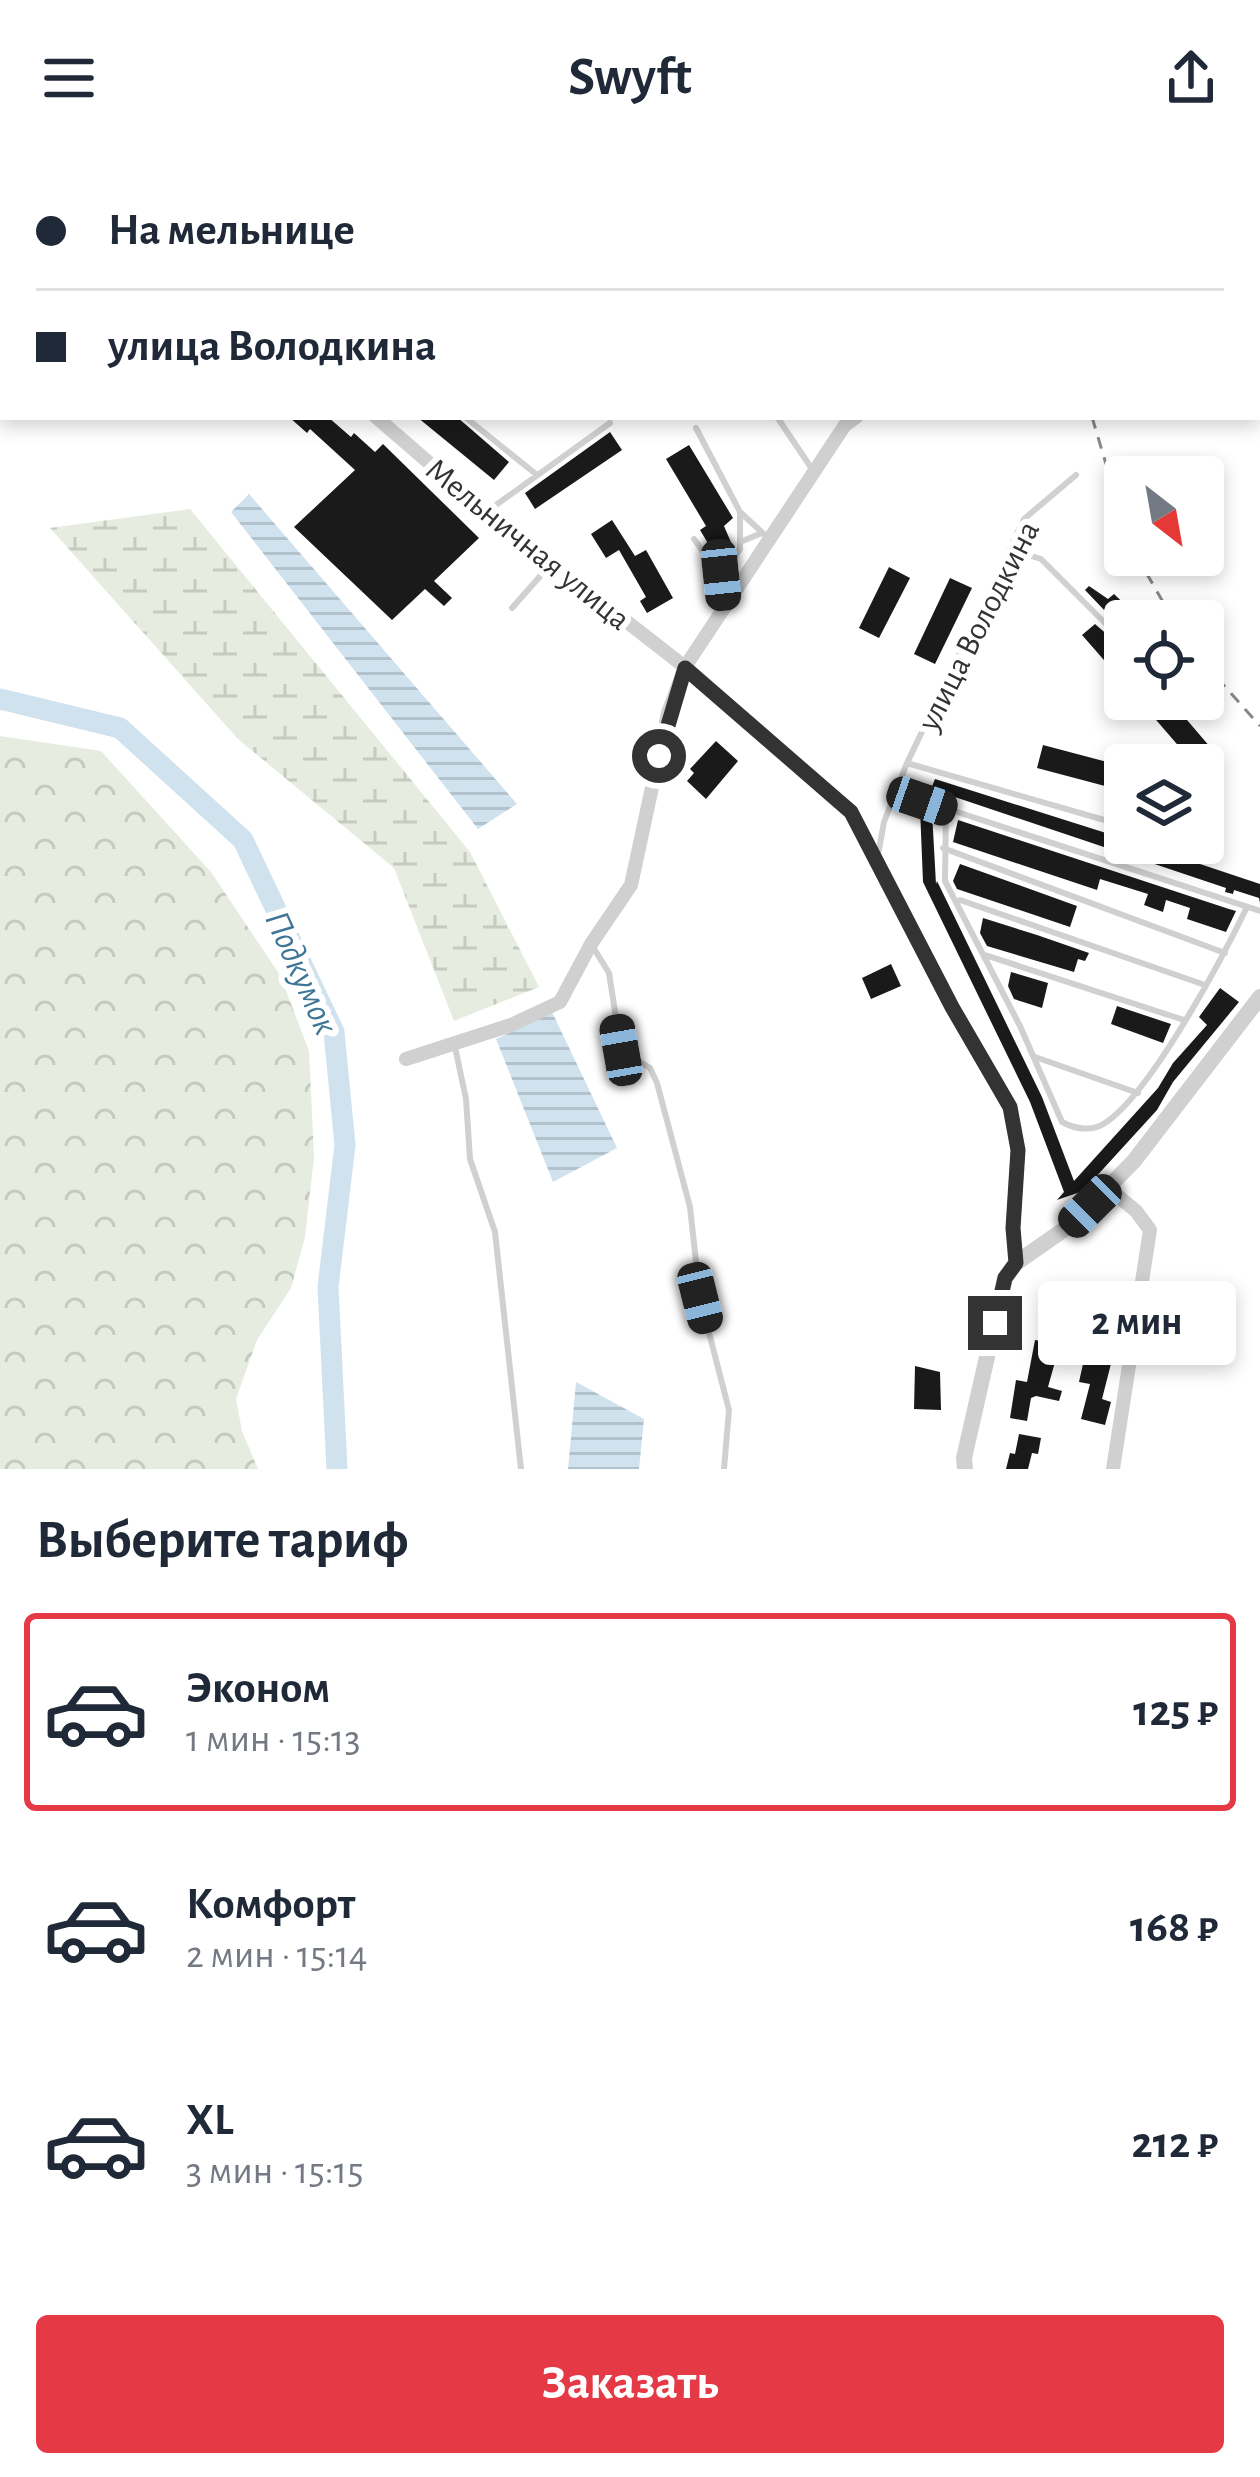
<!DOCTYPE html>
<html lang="ru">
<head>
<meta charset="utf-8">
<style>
  :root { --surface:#fff; --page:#f2f2f3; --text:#1f2937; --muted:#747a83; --line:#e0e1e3; --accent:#e63946 }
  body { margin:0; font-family:"Alegreya Sans",sans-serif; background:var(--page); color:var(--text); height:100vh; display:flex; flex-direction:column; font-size:45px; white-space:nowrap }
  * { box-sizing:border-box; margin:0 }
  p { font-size:39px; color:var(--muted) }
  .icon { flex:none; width:66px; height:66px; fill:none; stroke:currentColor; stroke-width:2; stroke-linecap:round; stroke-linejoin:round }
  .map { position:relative; height:1313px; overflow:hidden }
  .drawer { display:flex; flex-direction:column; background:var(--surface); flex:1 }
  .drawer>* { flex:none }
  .banner { position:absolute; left:0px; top:0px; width:1260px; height:264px; box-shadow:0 6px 18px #0003; display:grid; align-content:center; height:264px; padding:0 36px; background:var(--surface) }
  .needle { width:78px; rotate:149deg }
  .fabs { position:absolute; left:1104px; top:300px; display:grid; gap:24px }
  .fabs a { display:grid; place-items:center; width:120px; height:120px; border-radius:12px; background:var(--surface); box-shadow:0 6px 18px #0003; font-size:60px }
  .end { position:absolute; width:54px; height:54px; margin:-27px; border:15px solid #333; background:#fff; box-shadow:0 0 0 6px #fff }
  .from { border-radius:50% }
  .bubble { position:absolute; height:84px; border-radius:12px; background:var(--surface); box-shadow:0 6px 18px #0003; font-size:39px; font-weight:700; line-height:84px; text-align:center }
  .car { position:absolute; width:36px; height:72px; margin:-36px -18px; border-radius:15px; box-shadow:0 0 9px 3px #0007; background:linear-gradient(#222 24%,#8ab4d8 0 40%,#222 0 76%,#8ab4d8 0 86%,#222 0) }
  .banner b { display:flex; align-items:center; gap:42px; height:114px; font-size:45px }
  .banner b+b { border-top:3px solid var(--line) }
  .banner i { width:30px; height:30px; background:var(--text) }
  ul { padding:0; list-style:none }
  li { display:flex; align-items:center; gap:36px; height:198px; margin:0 24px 18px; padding:0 12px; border:6px solid transparent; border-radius:12px }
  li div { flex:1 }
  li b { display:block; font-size:45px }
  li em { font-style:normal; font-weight:700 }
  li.active { border-color:var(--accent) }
  li>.icon { width:108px; height:108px; stroke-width:1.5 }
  h2 { padding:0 36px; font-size:54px; line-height:144px }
  .primary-button { display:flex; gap:24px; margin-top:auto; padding:24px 36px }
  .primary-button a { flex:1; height:138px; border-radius:12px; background:var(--accent); color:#fff; font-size:48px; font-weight:700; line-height:138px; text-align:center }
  header { display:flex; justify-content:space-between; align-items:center; height:156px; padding:0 36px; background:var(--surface); font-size:54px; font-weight:700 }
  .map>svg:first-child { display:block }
</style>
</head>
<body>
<header><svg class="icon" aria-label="menu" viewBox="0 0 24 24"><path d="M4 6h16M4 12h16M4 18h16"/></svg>Swyft<svg class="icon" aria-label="share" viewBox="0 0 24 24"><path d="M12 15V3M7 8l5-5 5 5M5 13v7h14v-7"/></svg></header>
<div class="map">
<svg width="1260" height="1313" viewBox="0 0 1260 1313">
  <defs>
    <pattern id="forest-crowns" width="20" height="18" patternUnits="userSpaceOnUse" patternTransform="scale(3)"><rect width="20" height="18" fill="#e6ecdf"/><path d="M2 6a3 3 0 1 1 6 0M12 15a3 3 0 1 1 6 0" fill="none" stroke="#c6cbc0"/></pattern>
    <pattern id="wetland-marsh" width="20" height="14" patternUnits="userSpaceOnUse" patternTransform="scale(3)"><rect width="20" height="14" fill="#e6ecdf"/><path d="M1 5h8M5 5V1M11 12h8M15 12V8" fill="none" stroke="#c6cbc0"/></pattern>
    <pattern id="water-rules" width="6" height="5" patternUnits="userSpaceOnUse" patternTransform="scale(3)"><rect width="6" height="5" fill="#cfe2ee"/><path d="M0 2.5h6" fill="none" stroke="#b2c2cd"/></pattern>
  </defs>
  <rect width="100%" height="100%" fill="#fff"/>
  <path fill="url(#forest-crowns)" d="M0 580 101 595 211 716 280 819 309 895 314 1001 305 1081 291 1132 257 1184 236 1243 242 1275 258 1313H0Z"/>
  <path fill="url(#wetland-marsh)" d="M190 353 470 696 539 831 454 865 394 712 238 583 50 372Z"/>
  <path fill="url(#water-rules)" d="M249 338 517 648 478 673 231 356Z
    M552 856 617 992 553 1026 496 883Z
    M576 1226 644 1263 639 1313H568Z"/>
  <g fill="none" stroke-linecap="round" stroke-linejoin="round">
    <path stroke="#cfe2ee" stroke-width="21" d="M0 543 120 572 243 684 334 876 345 989 328 1131 337 1313"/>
  </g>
  <path fill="#1a1a1a" d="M289 261H328L351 281 354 277 375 296 383 288 479 382 434 425 452 442 444 450 425 433 392 464 294 371 355 314 310 273 307 277Z
    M417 261H457L509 306 494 324Z
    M610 276 622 294 535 353 525 337Z
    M689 289 733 362 724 370 733 391 718 404 700 374 706 370 666 303Z
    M612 364 635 400 646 394 673 442 647 457 640 445 646 441 619 394 606 402 591 378Z
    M889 411 910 422 879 482 859 472Z
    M950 422 972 432 935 508 914 498Z
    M1089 430 1108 443 1114 438 1142 465H1125V476L1085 434Z
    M1095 468 1125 494V528L1082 479Z
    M1138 543H1169L1223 606 1203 624V609H1195Z
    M716 585 738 605 706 643 687 625 694 617 690 613Z
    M1043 589 1111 607 1105 630 1037 612Z
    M935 623 1125 683V687L1179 701 1181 694 1203 700 1200 708 1260 728V747L1259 742 1234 734 1233 738 1225 736 1226 732 931 633Z
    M920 652 932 656 936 728 937 725 1042 941 1074 1025 1158 932 1173 907 1207 869 1199 861 1220 832 1239 846 1173 926 1157 954 1083 1035 1057 1044 1064 1036 1030 946 923 726Z
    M958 664 1229 753 1236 755 1226 776 1187 763 1190 752 1166 744 1163 756 1144 749 1148 738 1100 723 1097 734 953 686Z
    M960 708 1077 750 1070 771 957 733 953 725Z
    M983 762 1037 779 1089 797 1085 805 1078 803 1074 816 987 790 980 777Z
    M891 808 901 830 871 843 862 822Z
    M1011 816 1048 827 1042 852 1014 843 1008 830Z
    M1117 850 1171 868 1163 887 1111 868Z
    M1035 1184 1060 1188 1048 1231 1062 1235 1059 1245 1036 1240 1031 1242 1027 1265 1010 1262 1016 1224 1027 1226Z
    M1088 1185 1115 1192 1102 1243 1111 1246 1105 1269 1081 1263 1090 1228 1079 1226Z
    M915 1210 940 1216 941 1254 914 1253Z
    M1019 1278 1041 1282 1038 1298 1032 1297 1028 1313H1006L1010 1297 1015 1298Z"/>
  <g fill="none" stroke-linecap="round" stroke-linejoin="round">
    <path stroke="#d0d0d0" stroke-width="6" d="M465 261 537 319
      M777 261 812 313
      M696 272 740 356 766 380
      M489 354 610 267
      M694 383 721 420
      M740 386 762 377
      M1009 393 1041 403 1125 487
      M724 447 721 420 740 393V356
      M512 452 550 409
      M907 607 1125 670
      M899 637 1260 755
      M946 653 945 725 1020 870 1062 966C1075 973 1092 976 1105 967 1151 937 1222 803 1247 751
      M1184 687 1206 693
      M943 692 1225 797
      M878 699 884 666 907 607 1024 363 1076 319
      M960 744 1205 829
      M593 791 609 817 621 894 650 912 657 927 690 1051 700 1142 729 1254 724 1313
      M985 799 1184 864
      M455 891 466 943 470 1003 495 1076 521 1313
      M1035 901 1138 937"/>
    <path stroke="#d0d0d0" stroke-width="14" d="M104 0 105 3
      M986 0H1024
      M383 3V0
      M898 3 901 0
      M1157 3 1158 0
      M0 245 3 240
      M376 261 486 356 685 511 851 656 952 851 1010 951 1018 994 1013 1072 1016 1107
      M406 903 511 869 560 846 591 788 631 729 668 557 685 511 845 269 856 261
      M1108 1032 1136 1055 1150 1074 1113 1313"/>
    <path stroke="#d0d0d0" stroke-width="16" d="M965 1313 964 1302 1005 1122 1016 1107 1072 1068 1134 1005 1260 841"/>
    <path stroke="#888" stroke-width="3" stroke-dasharray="12 9" stroke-linecap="butt" d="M1056 0V3
      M1092 261 1125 372
      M1136 399 1174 465
      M1203 506 1260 570"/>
  </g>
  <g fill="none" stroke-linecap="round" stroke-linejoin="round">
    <path stroke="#333" stroke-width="15" d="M659 600 685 512 851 656 952 851 1010 951 1018 994 1013 1072 1016 1107 1005 1122 995 1167"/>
  </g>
  <g text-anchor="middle" stroke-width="12" stroke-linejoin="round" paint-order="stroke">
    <g font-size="33" fill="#333" stroke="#fff">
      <text transform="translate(529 387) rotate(39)" y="12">Мельничная улица</text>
      <text transform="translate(977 469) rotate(-63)" y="12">улица Володкина</text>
    </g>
    <g font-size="36" font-style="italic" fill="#3f7597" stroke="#fff">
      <text transform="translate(303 816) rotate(66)" y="13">Подкумок</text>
    </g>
  </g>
</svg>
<div class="fabs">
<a><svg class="needle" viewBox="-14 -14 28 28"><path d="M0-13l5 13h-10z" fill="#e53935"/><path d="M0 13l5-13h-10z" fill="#747a83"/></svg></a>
<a><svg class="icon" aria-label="locate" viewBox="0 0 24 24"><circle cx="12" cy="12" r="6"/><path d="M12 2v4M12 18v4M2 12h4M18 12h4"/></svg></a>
<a><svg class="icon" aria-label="layers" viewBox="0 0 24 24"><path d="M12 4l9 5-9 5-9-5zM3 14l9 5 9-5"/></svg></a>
</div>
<i class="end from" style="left:659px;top:600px"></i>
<i class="end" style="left:995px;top:1167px"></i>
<div class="bubble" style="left:1038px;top:1125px;width:198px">2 мин</div>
<i class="car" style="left:721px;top:419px;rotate:174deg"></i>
<i class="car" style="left:922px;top:645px;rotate:109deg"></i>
<i class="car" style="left:621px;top:894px;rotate:350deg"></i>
<i class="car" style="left:1090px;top:1050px;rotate:225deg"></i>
<i class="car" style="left:700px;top:1142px;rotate:166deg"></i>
<div class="banner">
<b><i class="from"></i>На мельнице</b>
<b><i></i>улица Володкина</b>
</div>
</div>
<section class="drawer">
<h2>Выберите тариф</h2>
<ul>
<li class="active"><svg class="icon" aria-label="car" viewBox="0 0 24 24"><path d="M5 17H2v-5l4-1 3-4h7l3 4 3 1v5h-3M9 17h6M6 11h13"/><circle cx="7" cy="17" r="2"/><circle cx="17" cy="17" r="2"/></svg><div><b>Эконом</b><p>1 мин · 15:13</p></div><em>125 ₽</em></li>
<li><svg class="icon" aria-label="car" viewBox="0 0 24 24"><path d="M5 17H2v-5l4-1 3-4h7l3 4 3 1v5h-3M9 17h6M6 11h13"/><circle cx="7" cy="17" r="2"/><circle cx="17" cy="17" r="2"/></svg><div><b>Комфорт</b><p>2 мин · 15:14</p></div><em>168 ₽</em></li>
<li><svg class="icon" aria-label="car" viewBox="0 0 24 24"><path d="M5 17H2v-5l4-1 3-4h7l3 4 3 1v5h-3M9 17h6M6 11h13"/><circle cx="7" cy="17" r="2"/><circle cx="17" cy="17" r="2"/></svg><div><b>XL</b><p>3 мин · 15:15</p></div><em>212 ₽</em></li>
</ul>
<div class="primary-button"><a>Заказать</a></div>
</section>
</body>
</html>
